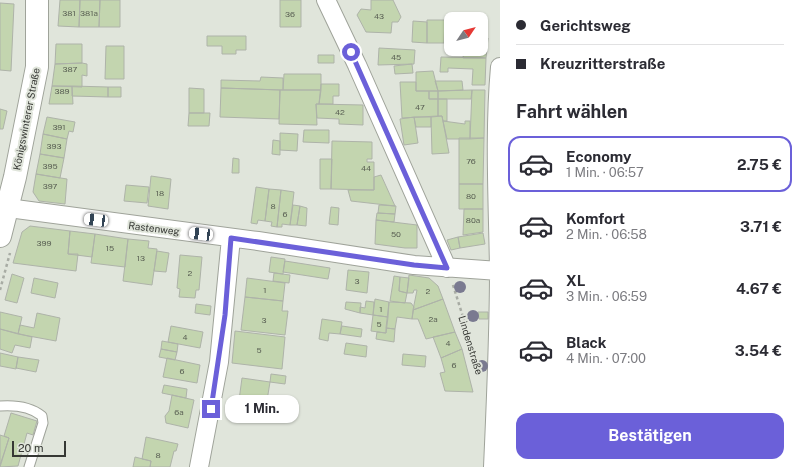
<!DOCTYPE html>
<html lang="de">
<head>
<meta charset="utf-8">
<style>
  :root { --surface:#fff; --page:#f7f7f7; --text:#2b2b33; --muted:#7c7c81; --line:#e1e1e2; --accent:#6b60d9 }
  body { margin:0; font-family:"Public Sans",sans-serif; background:var(--page); color:var(--text); height:100vh; display:flex; flex-direction:column; font-size:15px; white-space:nowrap }
  * { box-sizing:border-box; margin:0 }
  p { font-size:13px; color:var(--muted) }
  .icon { flex:none; width:22px; height:22px; fill:none; stroke:currentColor; stroke-width:2; stroke-linecap:round; stroke-linejoin:round }
  .map { position:relative; flex:1; overflow:hidden }
  .panel { display:flex; flex-direction:column; background:var(--surface); width:300px }
  .panel>* { flex:none }
  .banner { display:grid; align-content:center; height:88px; padding:0 16px; background:var(--surface) }
  .needle { width:26px; rotate:55deg }
  .controls { position:absolute; left:444px; top:12px; display:grid; gap:8px }
  .controls a { display:grid; place-items:center; width:44px; height:44px; border-radius:8px; background:var(--surface); box-shadow:0 1px 3px #0004; font-size:20px }
  .scale { position:absolute; left:12px; bottom:10px; width:54px; box-sizing:border-box; padding-left:4px; border:2px solid #363834; border-top:0; font-size:11px; line-height:14px; white-space:nowrap; color:#363834; -webkit-text-stroke:3px #e0e5db; paint-order:stroke }
  .end { position:absolute; width:18px; height:18px; margin:-9px; border:5px solid #6b60d9; background:#fff; box-shadow:0 0 0 2px #fff }
  .from { border-radius:50% }
  .bubble { position:absolute; height:28px; border-radius:12px; background:var(--surface); box-shadow:0 1px 3px #0004; font-size:13px; font-weight:700; line-height:28px; text-align:center }
  .car { position:absolute; width:12px; height:24px; margin:-12px -6px; border-radius:5px; box-shadow:0 0 3px 1px #0007; background:linear-gradient(#fff 24%,#345 0 40%,#fff 0 76%,#345 0 86%,#fff 0) }
  .banner b { display:flex; align-items:center; gap:14px; height:38px; font-size:15px }
  .banner b+b { border-top:1px solid var(--line) }
  .banner i { width:10px; height:10px; background:var(--text) }
  ul { padding:0; list-style:none }
  li { display:flex; align-items:center; gap:12px; height:56px; margin:0 8px 6px; padding:0 8px; border:2px solid transparent; border-radius:12px }
  li div { flex:1 }
  li b { display:block; font-size:15px }
  li em { font-style:normal; font-weight:700 }
  li.on { border-color:var(--accent) }
  li>.icon { width:36px; height:36px; stroke-width:1.5 }
  h2 { padding:0 16px; font-size:18px; line-height:48px }
  .cta { display:flex; gap:8px; margin-top:auto; padding:8px 16px }
  .cta a { flex:1; height:46px; border-radius:12px; background:var(--accent); color:#fff; font-size:16px; font-weight:700; line-height:46px; text-align:center }
  main { display:flex; flex:1; min-height:0 }
  .map>svg:first-child { display:block }
</style>
</head>
<body>
<main>
<div class="map">
<svg width="500" height="467" viewBox="0 0 500 467">
  <rect width="100%" height="100%" fill="#e0e5db"/>
  <path fill="#c3d5af" stroke="#aeb3a9" d="M60 0H80L79 27 58 26Z
    M80 0H100L99 27H79Z
    M100 0H120V27H99Z
    M280 0H301V27H280Z
    M371 0H393L401 17 398 22H392L391 33 366 32 357 15 361 9 371 10Z
    M0 3 14 4 11 71 0 70Z
    M460 13H475V19H460Z
    M427 20H445L444 43H427Z
    M413 21 427 22V43L412 42Z
    M207 36H246V50H236V54H222V46H207Z
    M481 38H488L486 58H463L464 49H481Z
    M56 44H82V63L55 64Z
    M106 46H124V79H105Z
    M379 48 415 50 414 64 378 65Z
    M318 55H334V63H318Z
    M441 57 486 58 485 85H472L473 69 448 68V72H440Z
    M82 63 87 64V76L82 75V87L52 86 55 64Z
    M412 64 413 73 395 74 394 66Z
    M433 71 438 91H416V72Z
    M284 74H321V90H283Z
    M261 77 283 78V90L221 88V80L260 81Z
    M435 81H462L463 90 438 91Z
    M400 82H416V91H429V99H438V116L402 118Z
    M321 84H339V96H333V104H319Z
    M52 86H72L73 104H49Z
    M72 86 108 87V97L72 96Z
    M108 87H121V97H108Z
    M189 88 204 89V113H189Z
    M221 88 280 90 279 119 220 117Z
    M280 90H321L319 104H316L317 125 279 124Z
    M472 90H485L484 138 470 139Z
    M472 90 471 99H438V91Z
    M429 91H438V99H429Z
    M438 99H447V121H443L442 116H438Z
    M316 104 363 105V125L339 124V119L317 118Z
    M0 109 7 111 3 129H0Z
    M189 113H210L209 126H188Z
    M442 116 449 153 432 154 431 117Z
    M47 117 75 122 73 132 69 131 67 139 43 134Z
    M414 117 418 143 404 145 400 119Z
    M414 117H431V127H416Z
    M443 121 465 124V121H470V139H447Z
    M304 130H329V143L303 142Z
    M280 133 298 134 297 151 280 150Z
    M43 134 67 139 64 158 40 154Z
    M459 138H484L483 184H459Z
    M273 140 280 141V155L272 154Z
    M332 141 372 142V159H367V162H374V190L331 189Z
    M40 154 64 158 60 178 36 174Z
    M233 158 239 159V173H232Z
    M320 159H332L331 189H320Z
    M36 174 67 179 65 204 39 201 33 192Z
    M381 175 395 206 351 201 348 190H374V177Z
    M151 176 171 179 168 209 148 206Z
    M459 184H483V209H459Z
    M126 185 149 187 147 203 124 201Z
    M256 187 269 189 265 221 258 220 257 224 251 223Z
    M269 189 281 190 277 227 271 226 272 222 265 221Z
    M281 190 294 192 290 225 282 224V227H277Z
    M293 205 300 206 297 225H290Z
    M379 205 396 206 395 214 378 213Z
    M300 206 307 208 306 226 297 225Z
    M331 207 339 208 338 225 329 224Z
    M464 209H483V232L463 235Z
    M377 213 395 214 394 222 376 220Z
    M376 220 417 225V248H405L375 244Z
    M30 226 70 231 68 254H78L76 271 13 263 22 232Z
    M70 231 95 234 92 257 68 254Z
    M483 233 485 244 460 248 458 237Z
    M95 234 128 239 125 267 91 263Z
    M458 237 460 248 451 250 447 240Z
    M128 239 149 241 148 248 157 249 152 285 123 281Z
    M157 251 169 253 166 272 154 271Z
    M180 255 202 257 199 290H196L195 298 179 297 180 289 177 288Z
    M271 257 285 259 283 274 269 272Z
    M285 261 330 268 328 279 283 272Z
    M348 270 369 272 367 293 346 290Z
    M274 273 290 275 289 283 273 281Z
    M12 274 24 278 17 303 5 300Z
    M409 275 429 278 438 286 443 299 413 310 417 290H414L413 293H407Z
    M394 276 400 277 399 291 407 293 405 303 390 301Z
    M400 277 409 278 407 293 399 291Z
    M34 278 58 283 55 298 31 293Z
    M247 278 285 283 283 301 245 297Z
    M245 297 283 301 282 311H288L285 335 241 330Z
    M375 299 389 302 388 317 373 315Z
    M443 299 455 332 426 339 418 319H412L413 310Z
    M366 301 374 302 373 315 360 313V307L365 308Z
    M346 302 361 303 360 313 345 309Z
    M389 302 411 303 414 307 412 319 397 317 395 329 386 328Z
    M196 304 211 306 210 315 195 313Z
    M0 312 22 317 18 334 0 329Z
    M478 312H488V319H479Z
    M37 313 60 318 56 341 18 334 20 325 34 328Z
    M373 315 388 317 386 333 371 331Z
    M322 319 342 322 340 334 329 333 328 341 319 339Z
    M171 326 203 332 200 348 168 342Z
    M342 326 362 329 361 337 340 334Z
    M386 328 395 329 394 342 376 339 377 332 386 333Z
    M0 329 32 337 30 348 15 345 12 353 0 349Z
    M235 331 285 337 282 369 232 363Z
    M455 332 462 349 441 358 433 337Z
    M162 341 178 344 177 352 161 349Z
    M346 343 367 346 366 357 344 354Z
    M161 349 177 352 175 360 159 357Z
    M462 349 473 392 445 391 440 373 445 372 441 358Z
    M0 353 18 357 16 369 0 366Z
    M403 354 426 356 425 367 402 365Z
    M18 357 39 360 36 372 16 368Z
    M167 358 200 365 197 383 163 377Z
    M271 374 286 376 285 384 270 382Z
    M242 378 270 382 264 419 237 415Z
    M164 385 187 389 186 398 162 393Z
    M172 395 194 400 188 428 166 423 165 416 169 411Z
    M11 413 37 421 33 435 27 433 18 466 0 467 9 438 4 436Z
    M0 435 9 438 0 465Z
    M146 437 178 444 176 451H174L170 467H150L151 461 142 459Z
    M135 457 151 461 150 467H133Z"/>
  <g fill="none" stroke-linecap="round" stroke-linejoin="round">
    <defs>
      <path id="service" d="M0 406C14 405 31 407 42 416L43 423 29 467"/>
      <path id="minor" d="M326 0 357 65 447 268
        M0 207 258 241 414 265 499 271
        M199 467 219 362 231 238
        M493 467C496 401 499 336 499 270 498 202 494 134 500 67"/>
      <path id="secondary" d="M0 236 15 177 37 67V0"/>
    </defs>
    <use href="#service" stroke="#9fa39a" stroke-width="11"/>
    <use href="#minor" stroke="#9fa39a" stroke-width="20"/>
    <use href="#secondary" stroke="#9fa39a" stroke-width="24"/>
    <path stroke="#a8aca4" stroke-width="2.5" stroke-dasharray="3 3" stroke-linecap="butt" d="M453 285 479 368
      M0 290 10 253"/>
    <use href="#service" stroke="#fff" stroke-width="9"/>
    <use href="#minor" stroke="#fff" stroke-width="18"/>
    <use href="#secondary" stroke="#fff" stroke-width="22"/>
  </g>
  <g fill="#7a7a90">
    <circle cx="460" cy="287" r="6"/>
    <circle cx="473" cy="316" r="6"/>
    <circle cx="482" cy="366" r="6"/>
  </g>
  <g fill="none" stroke-linecap="round" stroke-linejoin="round">
    <path stroke="#6b60d9" stroke-width="5" d="M211 409 225 315 231 238 414 265 447 268 351 52"/>
  </g>
  <g text-anchor="middle" stroke-width="4" stroke-linejoin="round" paint-order="stroke">
    <g font-size="8" fill="#595f53">
      <text x="69" y="16">381</text>
      <text x="89" y="16">381a</text>
      <text x="290" y="17">36</text>
      <text x="379" y="19">43</text>
      <text x="396" y="60">45</text>
      <text x="70" y="72">387</text>
      <text x="62" y="94">389</text>
      <text x="420" y="110">47</text>
      <text x="340" y="115">42</text>
      <text x="59" y="130">391</text>
      <text x="54" y="149">393</text>
      <text x="471" y="164">76</text>
      <text x="50" y="169">395</text>
      <text x="366" y="171">44</text>
      <text x="50" y="189">397</text>
      <text x="160" y="196">18</text>
      <text x="471" y="199">80</text>
      <text x="273" y="209">8</text>
      <text x="285" y="217">6</text>
      <text x="473" y="223">80a</text>
      <text x="396" y="237">50</text>
      <text x="44" y="246">399</text>
      <text x="110" y="251">15</text>
      <text x="141" y="261">13</text>
      <text x="190" y="276">2</text>
      <text x="357" y="284">3</text>
      <text x="265" y="293">1</text>
      <text x="428" y="294">2</text>
      <text x="381" y="312">1</text>
      <text x="433" y="322">2a</text>
      <text x="264" y="323">3</text>
      <text x="379" y="327">5</text>
      <text x="185" y="340">4</text>
      <text x="448" y="346">4</text>
      <text x="259" y="353">5</text>
      <text x="454" y="368">6</text>
      <text x="182" y="374">6</text>
      <text x="179" y="415">6a</text>
      <text x="158" y="458">8</text>
    </g>
    <g font-size="10" fill="#363834" stroke="#e0e5db">
      <text transform="translate(26 119) rotate(-79)" y="4">Königswinterer Straße</text>
      <text transform="translate(154 228) rotate(7)" y="4">Rastenweg</text>
      <text transform="translate(471 345) rotate(73)" y="4">Lindenstraße</text>
    </g>
  </g>
</svg>
<div class="controls">
<a><svg class="needle" viewBox="-14 -14 28 28"><path d="M0-13l5 13h-10z" fill="#e53935"/><path d="M0 13l5-13h-10z" fill="#7c7c81"/></svg></a>
</div>
<div class="scale">20 m</div>
<i class="end from" style="left:351px;top:52px"></i>
<i class="end" style="left:211px;top:409px"></i>
<div class="bubble" style="left:225px;top:395px;width:74px">1 Min.</div>
<i class="car" style="left:96px;top:220px;rotate:277deg"></i>
<i class="car" style="left:201px;top:234px;rotate:277deg"></i>
</div>
<section class="panel">
<div class="banner">
<b><i class="from"></i>Gerichtsweg</b>
<b><i></i>Kreuzritterstraße</b>
</div>
<h2>Fahrt wählen</h2>
<ul>
<li class="on"><svg class="icon" aria-label="car" viewBox="0 0 24 24"><path d="M5 17H2v-5l4-1 3-4h7l3 4 3 1v5h-3M9 17h6M6 11h13"/><circle cx="7" cy="17" r="2"/><circle cx="17" cy="17" r="2"/></svg><div><b>Economy</b><p>1 Min. · 06:57</p></div><em>2.75 €</em></li>
<li><svg class="icon" aria-label="car" viewBox="0 0 24 24"><path d="M5 17H2v-5l4-1 3-4h7l3 4 3 1v5h-3M9 17h6M6 11h13"/><circle cx="7" cy="17" r="2"/><circle cx="17" cy="17" r="2"/></svg><div><b>Komfort</b><p>2 Min. · 06:58</p></div><em>3.71 €</em></li>
<li><svg class="icon" aria-label="car" viewBox="0 0 24 24"><path d="M5 17H2v-5l4-1 3-4h7l3 4 3 1v5h-3M9 17h6M6 11h13"/><circle cx="7" cy="17" r="2"/><circle cx="17" cy="17" r="2"/></svg><div><b>XL</b><p>3 Min. · 06:59</p></div><em>4.67 €</em></li>
<li><svg class="icon" aria-label="car" viewBox="0 0 24 24"><path d="M5 17H2v-5l4-1 3-4h7l3 4 3 1v5h-3M9 17h6M6 11h13"/><circle cx="7" cy="17" r="2"/><circle cx="17" cy="17" r="2"/></svg><div><b>Black</b><p>4 Min. · 07:00</p></div><em>3.54 €</em></li>
</ul>
<div class="cta"><a>Bestätigen</a></div>
</section>
</main>
</body>
</html>
